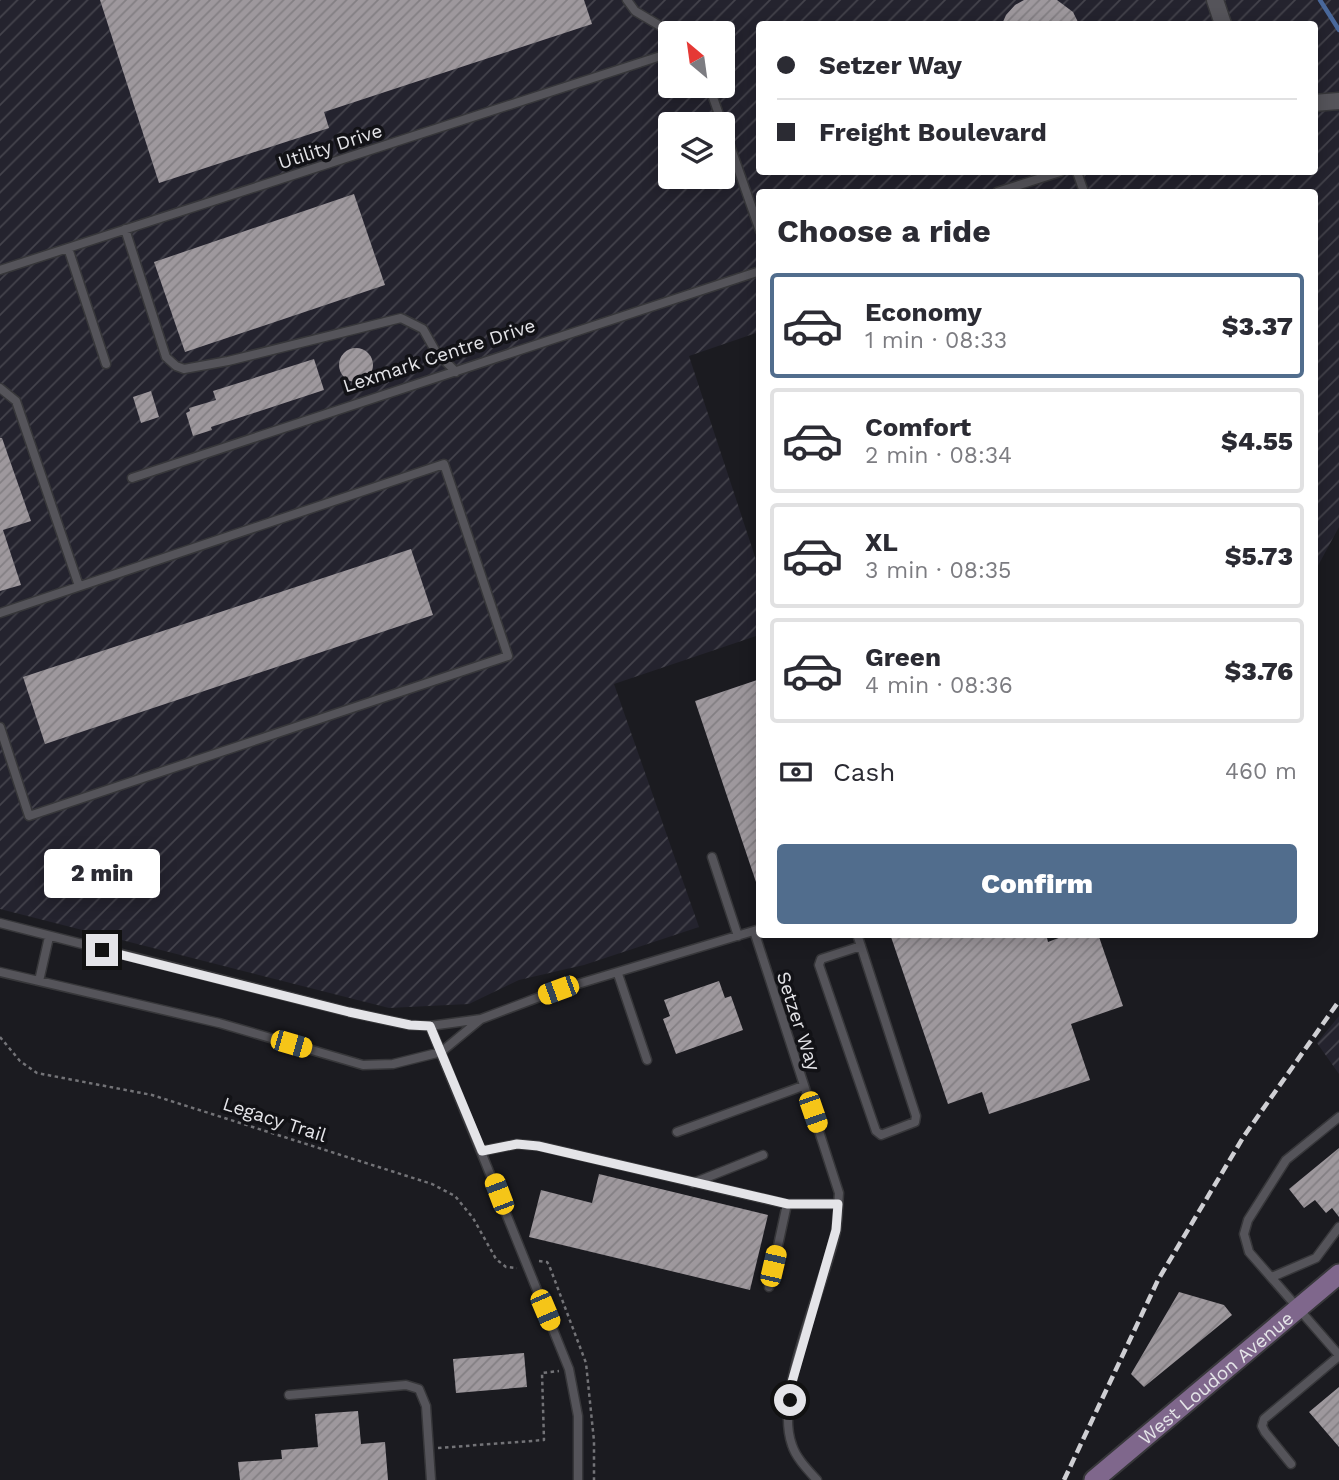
<!DOCTYPE html>
<html lang="en">
<head>
<meta charset="utf-8">
<style>
  :root { --surface:#fff; --page:#f2f2f3; --text:#2b2b33; --muted:#7c7c81; --line:#e1e1e2; --accent:#516d8d }
  body { margin:0; font-family:"Work Sans",sans-serif; background:var(--page); color:var(--text); height:100vh; display:flex; flex-direction:column; font-size:26px; white-space:nowrap }
  * { box-sizing:border-box; margin:0 }
  p { font-size:23px; color:var(--muted) }
  .icon { flex:none; width:38px; height:38px; fill:none; stroke:currentColor; stroke-width:2; stroke-linecap:round; stroke-linejoin:round }
  .map { position:relative; flex:1; overflow:hidden }
  .details { position:absolute; left:756px; top:189px; width:562px; height:749px; display:flex; flex-direction:column; background:var(--surface); border-radius:7px; box-shadow:0 4px 18px #0003 }
  .details>* { flex:none }
  .guide { position:absolute; left:756px; top:21px; width:562px; height:154px; border-radius:7px; box-shadow:0 4px 18px #0003; display:grid; align-content:center; height:154px; padding:0 21px; background:var(--surface) }
  .needle { width:46px; rotate:331deg }
  .buttons { position:absolute; left:658px; top:21px; display:grid; gap:14px }
  .buttons a { display:grid; place-items:center; width:77px; height:77px; border-radius:7px; background:var(--surface); box-shadow:0 4px 18px #0003; font-size:35px }
  .end { position:absolute; width:32px; height:32px; margin:-16px; border:9px solid #e4e4e8; background:#111; box-shadow:0 0 0 4px #111 }
  .from { border-radius:50% }
  .bubble { position:absolute; height:49px; border-radius:7px; background:var(--surface); box-shadow:0 4px 18px #0003; font-size:23px; font-weight:800; line-height:49px; text-align:center }
  .car { position:absolute; width:21px; height:42px; margin:-21px -10px; border-radius:9px; box-shadow:0 0 5px 2px #0007; background:linear-gradient(#f5c518 24%,#345 0 40%,#f5c518 0 76%,#345 0 86%,#f5c518 0) }
  .guide b { display:flex; align-items:center; gap:24px; height:66px; font-size:26px }
  .guide b+b { border-top:2px solid var(--line) }
  .guide i { width:18px; height:18px; background:var(--text) }
  ul { padding:0; list-style:none }
  li { display:flex; align-items:center; gap:21px; height:105px; margin:0 14px 10px; padding:0 7px; border:4px solid var(--line); border-radius:7px }
  li div { flex:1 }
  li b { display:block; font-size:26px }
  li em { font-style:normal; font-weight:800 }
  li.current { border-color:var(--accent) }
  li>.icon { width:63px; height:63px; stroke-width:1.5 }
  h2 { padding:0 21px; font-size:32px; line-height:84px }
  .pay { display:flex; align-items:center; gap:18px; height:77px; padding:0 21px; font-size:26px }
  .pay p { margin-inline-start:auto }
  .action { display:flex; gap:14px; margin-top:auto; padding:14px 21px }
  .action a { flex:1; height:80px; border-radius:7px; background:var(--accent); color:#fff; font-size:28px; font-weight:800; line-height:80px; text-align:center }
  .map>svg:first-child { display:block }
</style>
</head>
<body>
<div class="map">
<svg width="1339" height="1480" viewBox="0 0 1339 1480">
  <defs>
    <pattern id="industrial-furrows" width="10" height="10" patternUnits="userSpaceOnUse" patternTransform="scale(1.75)"><rect width="10" height="10" fill="#24232e"/><path d="M-1 1l2-2M0 10L10 0M9 11l2-2" fill="none" stroke="#44434c"/></pattern>
    <pattern id="building-hatch" width="6" height="6" patternUnits="userSpaceOnUse" patternTransform="scale(1.75)"><rect width="6" height="6" fill="#9e989d"/><path d="M-1 1l2-2M0 6l6-6M5 7l2-2" fill="none" stroke="#837f83"/></pattern>
  </defs>
  <rect width="100%" height="100%" fill="#1b1b20"/>
  <path fill="url(#industrial-furrows)" fill-rule="evenodd" d="M0 0H1339V527L1314 573V192H760L759 332 689 356 759 569V635L614 684 699 927 584 965 519 980 469 1004 389 1008 0 909ZM760 24H1314V172H760ZM670 33H723V86H670ZM670 124H723V177H670Z
    M1339 1016V1074L1317 1043Z"/>
  <g fill="none" stroke-linecap="round" stroke-linejoin="round">
    <path stroke="#49689b" stroke-width="4.5" d="M1320 0 1339 30"/>
  </g>
  <path fill="url(#building-hatch)" d="M100 0H584L592 24 324 112 329 128 159 183Z
    M1024 0H1057L1073 12 1079 24H1002L1006 15 1015 5Z
    M354 194 385 285 185 352 154 262Z
    M339 365a17 17 0 1 1 34 0a17 17 0 1 1-34 0Z
    M314 359 324 390 211 427 212 430 193 436 186 413 190 411 189 408 216 400 213 391Z
    M151 391 159 417 141 423 133 397Z
    M0 438H2L31 521 3 530 21 585 0 591Z
    M411 549 433 615 45 744 23 677Z
    M760 679V885H757L695 701Z
    M890 934H1046L1048 942 1069 934H1098L1123 1006 1071 1024 1090 1080 989 1114 982 1092 948 1104Z
    M719 981 725 998 731 996 743 1030 676 1054 663 1019 670 1016 664 1000Z
    M1339 1148V1217L1332 1208 1326 1213 1315 1200 1304 1208 1289 1189Z
    M599 1174 768 1215 750 1290 529 1237 541 1190 592 1203Z
    M1179 1292 1224 1305 1232 1315 1144 1387 1131 1374Z
    M524 1353 527 1387 456 1393 453 1359Z
    M1339 1387V1447L1309 1412Z
    M358 1411 361 1444 385 1442 388 1480H240L238 1462 282 1459 281 1450 318 1447 315 1414Z"/>
  <g fill="none" stroke-linecap="round" stroke-linejoin="round">
    <defs>
      <path id="service" d="M627 0 635 11 672 33
        M709 86 760 231
        M1077 172 1084 192
        M997 192 1060 172
        M125 229 166 357 176 366 184 369 228 361 401 318 423 329 436 352 456 372
        M68 248 106 364
        M0 270 670 53
        M0 388 16 401 79 586
        M132 478 760 271
        M0 613 444 464 508 656 29 816 0 727
        M712 857 738 936
        M0 923 349 1012 410 1025 430 1026 481 1019 558 990 760 929
        M754 931 839 1193C838 1205 838 1219 836 1231 825 1286 773 1393 792 1445 796 1458 808 1470 817 1480
        M857 934 916 1116 915 1122 881 1135 876 1131 819 965 821 959 861 946
        M0 972 219 1023 363 1065 393 1064 441 1052 481 1019
        M618 974 647 1060
        M39 981 49 937
        M430 1026 569 1369 578 1416V1480
        M1339 1117 1286 1160 1248 1220 1244 1234 1249 1252 1339 1355
        M677 1132 803 1086
        M482 1151 517 1144 539 1146 787 1204H838
        M693 1183 763 1155
        M1272 1277 1316 1258 1339 1227
        M769 1287 787 1204
        M289 1395 406 1385 419 1389 426 1406 431 1480
        M1291 1464 1265 1432 1262 1426 1264 1419 1339 1356"/>
      <path id="minor" d="M1215 0 1223 24
        M1314 103 1339 101"/>
      <g id="secondary">
        <path id="s1" d="M1094 1480 1339 1274"/>
      </g>
    </defs>
    <use href="#service" stroke="#37373a" stroke-width="11"/>
    <use href="#minor" stroke="#37373a" stroke-width="19"/>
    <use href="#secondary" stroke="#37373a" stroke-width="23"/>
    <path stroke="#737377" stroke-width="2.5" stroke-dasharray="3.5 3.5" stroke-linecap="butt" d="M0 1037 20 1061 37 1073 152 1095 432 1184 455 1196 473 1218 496 1259 506 1267 517 1268
      M539 1261 547 1262 549 1265 586 1363 594 1441V1480
      M438 1448 544 1440 542 1373 559 1371"/>
    <use href="#service" stroke="#55545a" stroke-width="8"/>
    <use href="#minor" stroke="#55545a" stroke-width="16"/>
    <use href="#secondary" stroke="#7f678c" stroke-width="19"/>
    <path stroke="#cfcfd3" stroke-width="4.5" stroke-dasharray="10 5" stroke-linecap="butt" d="M1064 1480 1158 1280 1244 1136 1339 1001"/>
  </g>
  <g fill="none" stroke-linecap="round" stroke-linejoin="round">
    <path stroke="#e4e4e8" stroke-width="9" d="M102 950 349 1012 410 1025 430 1026 482 1151 517 1144 538 1146 788 1204H838L836 1230 792 1382 790 1400"/>
  </g>
  <g text-anchor="middle" stroke-width="7" stroke-linejoin="round" paint-order="stroke">
    <g font-size="19" fill="#e4e4e8" stroke="#121216">
      <text transform="translate(330 146) rotate(-18)" y="7">Utility Drive</text>
      <text transform="translate(439 355) rotate(-18)" y="7">Lexmark Centre Drive</text>
      <text transform="translate(799 1021) rotate(72)" y="7">Setzer Way</text>
      <text transform="translate(275 1119) rotate(18)" y="7">Legacy Trail</text>
      <text dy="7" stroke="none"><textPath href="#s1" startOffset="159">West Loudon Avenue</textPath></text>
    </g>
  </g>
</svg>
<div class="buttons">
<a><svg class="needle" viewBox="-14 -14 28 28"><path d="M0-13l5 13h-10z" fill="#e53935"/><path d="M0 13l5-13h-10z" fill="#7c7c81"/></svg></a>
<a><svg class="icon" aria-label="layers" viewBox="0 0 24 24"><path d="M12 4l9 5-9 5-9-5zM3 14l9 5 9-5"/></svg></a>
</div>
<i class="end from" style="left:790px;top:1400px"></i>
<i class="end" style="left:102px;top:950px"></i>
<div class="bubble" style="left:44px;top:849px;width:116px">2 min</div>
<i class="car" style="left:558px;top:990px;rotate:250deg"></i>
<i class="car" style="left:291px;top:1044px;rotate:106deg"></i>
<i class="car" style="left:813px;top:1112px;rotate:161deg"></i>
<i class="car" style="left:499px;top:1194px;rotate:339deg"></i>
<i class="car" style="left:773px;top:1266px;rotate:13deg"></i>
<i class="car" style="left:545px;top:1310px;rotate:157deg"></i>
<div class="guide">
<b><i class="from"></i>Setzer Way</b>
<b><i></i>Freight Boulevard</b>
</div>
<section class="details">
<h2>Choose a ride</h2>
<ul>
<li class="current"><svg class="icon" aria-label="car" viewBox="0 0 24 24"><path d="M5 17H2v-5l4-1 3-4h7l3 4 3 1v5h-3M9 17h6M6 11h13"/><circle cx="7" cy="17" r="2"/><circle cx="17" cy="17" r="2"/></svg><div><b>Economy</b><p>1 min · 08:33</p></div><em>$3.37</em></li>
<li><svg class="icon" aria-label="car" viewBox="0 0 24 24"><path d="M5 17H2v-5l4-1 3-4h7l3 4 3 1v5h-3M9 17h6M6 11h13"/><circle cx="7" cy="17" r="2"/><circle cx="17" cy="17" r="2"/></svg><div><b>Comfort</b><p>2 min · 08:34</p></div><em>$4.55</em></li>
<li><svg class="icon" aria-label="car" viewBox="0 0 24 24"><path d="M5 17H2v-5l4-1 3-4h7l3 4 3 1v5h-3M9 17h6M6 11h13"/><circle cx="7" cy="17" r="2"/><circle cx="17" cy="17" r="2"/></svg><div><b>XL</b><p>3 min · 08:35</p></div><em>$5.73</em></li>
<li><svg class="icon" aria-label="car" viewBox="0 0 24 24"><path d="M5 17H2v-5l4-1 3-4h7l3 4 3 1v5h-3M9 17h6M6 11h13"/><circle cx="7" cy="17" r="2"/><circle cx="17" cy="17" r="2"/></svg><div><b>Green</b><p>4 min · 08:36</p></div><em>$3.76</em></li>
</ul>
<div class="pay"><svg class="icon" aria-label="cash" viewBox="0 0 24 24"><path d="M3 7h18v10H3z"/><circle cx="12" cy="12" r="2"/></svg>Cash<p>460 m</p></div>
<div class="action"><a>Confirm</a></div>
</section>
</div>
</body>
</html>
